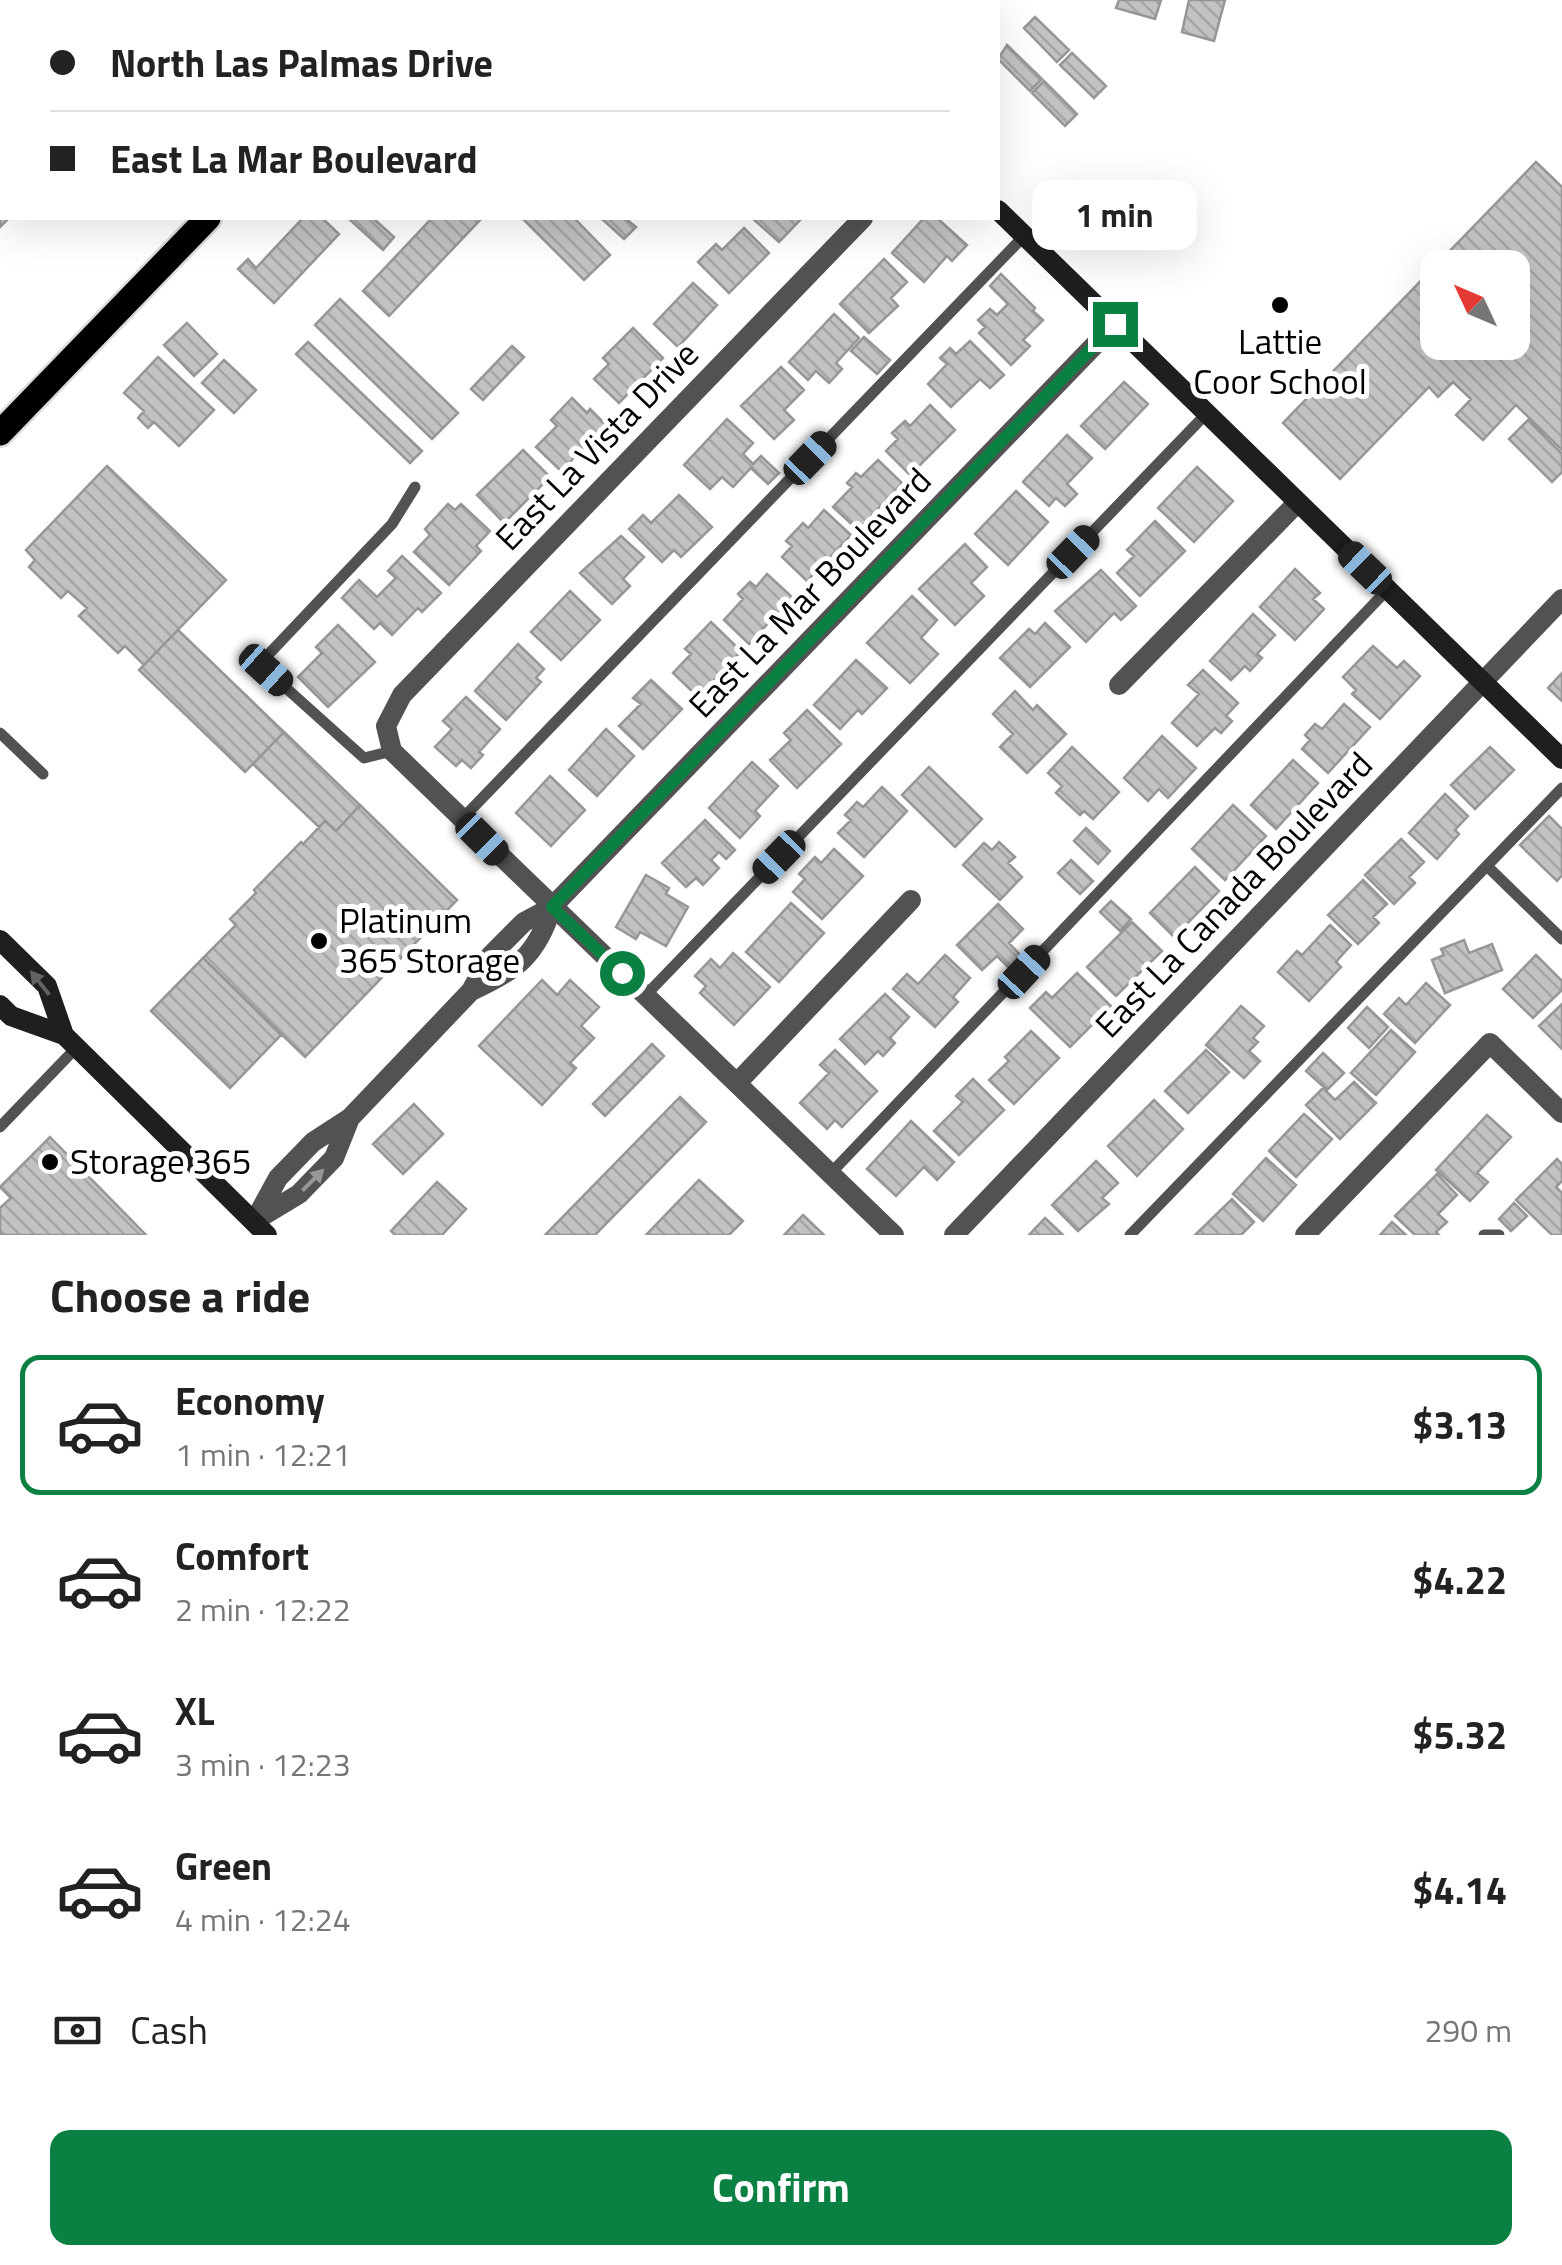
<!DOCTYPE html>
<html lang="en">
<head>
<meta charset="utf-8">
<style>
  :root { --surface:#fff; --page:#f2f2f2; --text:#222; --muted:#767676; --line:#e0e0e0; --accent:#0b8043 }
  body { margin:0; font-family:"Titillium Web",sans-serif; background:var(--page); color:var(--text); height:100vh; display:flex; flex-direction:column; font-size:38px; white-space:nowrap }
  * { box-sizing:border-box; margin:0 }
  p { font-size:32px; color:var(--muted) }
  .icon { flex:none; width:55px; height:55px; fill:none; stroke:currentColor; stroke-width:2; stroke-linecap:round; stroke-linejoin:round }
  .map { position:relative; height:1235px; overflow:hidden }
  .sheet { display:flex; flex-direction:column; background:var(--surface); flex:1 }
  .sheet>* { flex:none }
  .banner { position:absolute; left:0px; top:0px; width:1000px; height:220px; box-shadow:0 10px 40px #0002; display:grid; align-content:center; height:220px; padding:0 50px; background:var(--surface) }
  .needle { width:65px; rotate:314deg }
  .fabs { position:absolute; left:1420px; top:250px; display:grid; gap:20px }
  .fabs a { display:grid; place-items:center; width:110px; height:110px; border-radius:20px; background:var(--surface); box-shadow:0 10px 40px #0002; font-size:50px }
  .end { position:absolute; width:45px; height:45px; margin:-22px; border:12px solid #0b8043; background:#fff; box-shadow:0 0 0 5px #fff }
  .from { border-radius:50% }
  .bubble { position:absolute; height:70px; border-radius:20px; background:var(--surface); box-shadow:0 10px 40px #0002; font-size:32px; font-weight:700; line-height:70px; text-align:center }
  .car { position:absolute; width:30px; height:60px; margin:-30px -15px; border-radius:12px; box-shadow:0 0 8px 2px #0007; background:linear-gradient(#222 24%,#8ab4d8 0 40%,#222 0 76%,#8ab4d8 0 86%,#222 0) }
  .banner b { display:flex; align-items:center; gap:35px; height:95px; font-size:38px }
  .banner b+b { border-top:2px solid var(--line) }
  .banner i { width:25px; height:25px; background:var(--text) }
  ul { padding:0; list-style:none }
  li { display:flex; align-items:center; gap:30px; height:140px; margin:0 20px 15px; padding:0 30px; border:5px solid transparent; border-radius:20px }
  li div { flex:1 }
  li b { display:block; font-size:38px }
  li em { font-style:normal; font-weight:700 }
  li.selected { border-color:var(--accent) }
  li>.icon { width:90px; height:90px; stroke-width:1.5 }
  h2 { padding:0 50px; font-size:45px; line-height:120px }
  .pay { display:flex; align-items:center; gap:25px; height:110px; padding:0 50px; font-size:38px }
  .pay p { margin-inline-start:auto }
  .button { display:flex; gap:20px; margin-top:auto; padding:20px 50px }
  .button a { flex:1; height:115px; border-radius:20px; background:var(--accent); color:#fff; font-size:40px; font-weight:700; line-height:115px; text-align:center }
  .map>svg:first-child { display:block }
</style>
</head>
<body>
<div class="map">
<svg width="1562" height="1235" viewBox="0 0 1562 1235">
  <defs>
    <pattern id="building-back-hatch" width="6" height="6" patternUnits="userSpaceOnUse" patternTransform="scale(2.5)"><rect width="6" height="6" fill="#c2c2c2"/><path d="M-1 5l2 2M0 0l6 6M5-1l2 2" fill="none" stroke="#a5a5a5"/></pattern>
  </defs>
  <rect width="100%" height="100%" fill="#fff"/>
  <path fill="url(#building-back-hatch)" stroke="#969696" stroke-width="2.5" fill-rule="evenodd" d="M70 0H152L154 2H73Z
    M1119 0H1161L1155 19 1116 8Z
    M1189 0H1225L1214 41 1182 32Z
    M1035 17 1069 50 1057 62 1024 28Z
    M1007 45 1042 79 1030 91 998 59Z
    M1072 53 1106 86 1094 98 1060 65Z
    M1044 81 1077 114 1065 126 1032 93Z
    M2 124V218H9L0 227Z
    M1536 162 1562 187V450L1516 405 1483 440 1456 415 1471 399 1453 382 1438 397 1429 387 1340 479 1283 423ZM1438 268H1512V342H1438Z
    M303 218H322L339 234 274 303 238 269 248 259 256 268Z
    M348 218H373L394 237 383 250Z
    M432 218H482L389 316 363 291Z
    M522 218H574L610 255 584 280Z
    M601 218H625L636 227 624 239Z
    M752 218H802L779 242Z
    M924 218H937L967 245 952 261 947 256 924 282 892 253Z
    M744 228 769 253 729 293 698 262 716 244 722 250Z
    M884 259 907 282 891 298 898 306 869 333 840 304Z
    M1001 274 1035 308 1033 311 1043 320 1023 340 1030 346 1011 365 979 333 985 327 978 320 990 309 997 315 1008 304 990 286Z
    M693 283 717 305 678 347 654 324Z
    M340 299 458 413 432 439 315 325Z
    M834 314 859 338 836 363 842 369 829 383 816 371 808 380 789 362Z
    M187 323 217 354 194 376 164 345Z
    M633 328 663 358 619 403 594 379 609 364 603 358Z
    M864 337 890 360 877 374 851 351Z
    M970 341 1004 375 990 388 980 379 951 407 928 384 947 364 940 358 950 348 956 354Z
    M308 342 422 451 410 463 296 354Z
    M512 346 524 357 483 400 471 389Z
    M158 357 214 410 179 446 154 422 148 428 138 418 144 411 124 393Z
    M224 360 256 390 234 413 202 383Z
    M781 367 804 390 784 410 794 420 774 439 741 406Z
    M1124 382 1148 404 1105 449 1081 426Z
    M572 398 587 413 590 409 606 425 561 471 536 447 557 426 551 420Z
    M930 405 955 430 910 475 886 451 898 439 892 433 905 421 910 426Z
    M727 419 753 443 743 454 753 464 761 456 779 473 768 484 751 468 733 487 722 477 710 489 684 465Z
    M1528 420 1562 454V472L1552 482 1509 439Z
    M1067 435 1092 458 1067 484 1077 494 1065 506 1056 498 1049 506 1023 482Z
    M523 450 550 477 504 523 477 495Z
    M878 460 902 483 858 530 833 507 852 487 847 483 856 473 861 477Z
    M107 466 226 580 144 665 125 646 118 653 79 616 87 608 68 591 61 598 29 567 35 560 26 550Z
    M1197 467 1233 501 1194 542 1158 508Z
    M1016 491 1048 522 1008 565 975 534Z
    M679 495 712 527 681 557 674 550 662 562 629 529 643 515 651 523Z
    M448 504 455 510 461 504 490 531 476 546 481 551 449 585 414 552 430 535 425 529Z
    M824 510 851 535 807 581 782 557 792 546 786 541 803 523 808 528Z
    M1155 521 1185 551 1140 596 1117 573 1134 556 1127 550Z
    M621 536 644 557 623 579 630 586 612 604 580 573Z
    M965 544 987 567 971 583 984 596 955 625 919 589Z
    M402 556 441 593 422 612 418 608 392 635 380 623 374 629 342 598 359 580 377 597 396 578 388 571Z
    M1295 569 1320 593 1313 599 1324 609 1295 640 1260 607Z
    M1101 570 1136 606 1121 620 1114 613 1086 642 1055 611Z
    M767 574 792 597 749 644 724 620 743 599 738 594 750 582 756 587Z
    M570 591 600 620 561 660 531 632Z
    M912 596 937 620 921 638 938 654 910 683 867 643Z
    M1253 614 1275 635 1257 654 1262 658 1250 671 1245 666 1231 680 1210 661Z
    M711 622 741 651 698 697 673 673 691 654 685 649Z
    M1045 623 1070 647 1030 687 1000 658 1029 629 1035 634Z
    M338 625 375 662 328 707 298 677 322 653 316 647Z
    M178 630 284 732 245 772 139 670Z
    M518 644 544 669 536 678 541 682 506 720 475 691Z
    M1373 646 1397 668 1404 661 1420 676 1380 719 1352 694 1356 690 1343 677Z
    M856 660 887 688 862 714 858 710 840 729 814 705Z
    M1203 670 1238 703 1226 716 1232 721 1221 733 1215 728 1197 746 1172 723 1199 694 1188 685Z
    M1562 673V701L1548 688Z
    M651 680 682 709 643 749 619 726 641 704 633 698Z
    M1015 691 1033 710 1037 705 1066 734 1027 773 1000 747 1013 734 993 714Z
    M466 697 500 729 479 752 483 755 471 768 462 760 456 766 435 747 452 729 443 721Z
    M1344 704 1370 727 1328 773 1302 749 1310 740 1305 735 1315 724 1322 729Z
    M807 710 841 744 797 788 770 760 791 740 784 733Z
    M606 729 634 756 597 796 569 770Z
    M284 732 360 805 336 831 325 821 319 827 253 764Z
    M1162 736 1196 768 1168 798 1159 789 1148 801 1124 778Z
    M1072 747 1119 792 1093 819 1084 811 1080 815 1056 793 1062 786 1048 773Z
    M1490 747 1514 770 1475 809 1451 785Z
    M1293 760 1318 783 1276 829 1251 805Z
    M752 762 778 786 755 811 760 816 740 838 709 808Z
    M929 767 982 819 955 847 902 795Z
    M550 776 585 810 551 846 516 813Z
    M882 787 907 811 864 857 838 833 851 820 845 815 857 802 863 807Z
    M1445 794 1468 816 1455 830 1459 834 1437 859 1409 833Z
    M360 805 457 900 305 1057 203 958 236 925 230 919 256 893 254 890 301 842 303 844 325 821 336 831Z
    M1233 805 1266 836 1225 880 1192 849Z
    M1549 816 1562 829V875L1557 881 1520 845Z
    M705 820 735 850 726 859 719 852 711 860 719 868 703 885 696 878 686 887 662 863Z
    M1086 828 1110 851 1098 864 1074 841Z
    M1401 839 1424 862 1409 877 1415 883 1394 904 1365 875Z
    M999 842 1015 857 1008 863 1022 877 1000 900 963 865 984 843 992 850Z
    M834 849 863 876 822 919 793 892 805 879 799 874 815 857 821 863Z
    M1071 860 1093 881 1080 894 1058 873Z
    M1195 867 1219 891 1174 937 1150 913Z
    M646 875 669 888 666 894 688 907 666 946 640 932 636 939 616 927Z
    M1363 880 1387 904 1373 917 1379 923 1358 944 1328 915Z
    M1111 901 1131 919 1120 931 1100 912Z
    M791 903 824 933 779 982 746 952Z
    M998 904 1023 929 1009 943 1023 958 1011 970 997 956 982 970 957 945Z
    M1132 922 1162 951 1116 996 1087 967Z
    M1330 925 1351 945 1336 962 1341 967 1309 1001 1278 972 1297 951 1302 955Z
    M1464 940 1469 953 1492 944 1502 970 1445 993 1432 960 1444 955 1441 949Z
    M733 953 770 987 734 1025 700 993 706 986 695 976 711 959 720 968Z
    M945 955 970 978 953 997 958 1002 935 1027 893 989 907 974 918 984Z
    M1536 955 1562 981V990L1533 1018 1503 989Z
    M203 958 281 1035 230 1088 151 1011Z
    M1077 973 1111 1006 1070 1047 1030 1008 1046 992 1052 998Z
    M542 980 557 995 570 980 599 1007 581 1026 594 1038 570 1063 576 1068 542 1105 479 1046Z
    M1426 983 1450 1005 1415 1043 1384 1014 1399 998 1406 1005Z
    M885 994 909 1017 890 1038 895 1043 883 1056 878 1051 865 1064 840 1039Z
    M1562 1004V1049L1539 1026Z
    M1241 1006 1264 1026 1253 1038 1258 1042 1249 1051 1260 1061 1244 1078 1206 1045Z
    M1367 1007 1388 1027 1369 1048 1348 1028Z
    M1391 1030 1415 1052 1376 1095 1351 1073Z
    M1031 1031 1059 1058 1014 1104 989 1080 1009 1061 1005 1057Z
    M652 1044 664 1056 605 1116 593 1104Z
    M835 1050 877 1091 842 1127 835 1120 827 1129 800 1103 829 1073 820 1065Z
    M1206 1050 1229 1072 1188 1113 1165 1091Z
    M1323 1053 1344 1073 1327 1090 1306 1071Z
    M973 1079 1004 1110 959 1155 934 1131 963 1102 956 1096Z
    M1354 1082 1376 1103 1340 1139 1306 1105 1323 1088 1335 1100Z
    M680 1097 706 1122 595 1235H545Z
    M1154 1100 1183 1129 1137 1176 1108 1146Z
    M414 1104 443 1134 403 1174 373 1144Z
    M1304 1114 1332 1139 1296 1177 1269 1151Z
    M1487 1115 1511 1137 1477 1173 1488 1182 1470 1201 1436 1170Z
    M911 1121 954 1162 937 1180 924 1167 896 1196 867 1169Z
    M50 1137 146 1235H0V1208L11 1198 0 1187Z
    M1266 1158 1296 1185 1263 1221 1233 1194Z
    M1557 1159 1562 1164V1181L1556 1187 1562 1193V1235H1552L1516 1200Z
    M1096 1161 1118 1183 1102 1198 1109 1204 1078 1231 1052 1205Z
    M1437 1174 1457 1195 1438 1214 1447 1222 1436 1232 1439 1235H1415L1395 1216Z
    M699 1180 743 1221 729 1235H646Z
    M437 1182 466 1209 442 1235H395L391 1231Z
    M1232 1199 1254 1222 1241 1235H1195Z
    M1514 1203 1527 1216 1511 1231 1499 1219Z
    M803 1215 824 1235H784Z
    M1045 1218 1063 1235H1029Z
    M1392 1222 1406 1235H1380Z"/>
  <g fill="none" stroke-linecap="round" stroke-linejoin="round">
    <defs>
      <path id="primary" d="M414 2 416 0
        M0 433 208 218"/>
    </defs>
    <use href="#primary" stroke="#dbdbdb" stroke-width="30"/>
    <path stroke="#525252" stroke-width="11" d="M0 733 43 774
      M392 751 364 758 266 670V657L392 524 415 487
      M462 819 1024 236
      M1487 866 1562 939
      M646 995 1206 414
      M0 1127 76 1048
      M831 1173 1387 590
      M1130 1235 1562 788
      M1484 1235H1499"/>
    <path stroke="#525252" stroke-width="20" d="M863 218 402 695 386 726 392 751 894 1235
      M1119 685 1297 503
      M471 991C516 971 537 955 552 907
      M737 1083 911 900
      M256 1220 299 1194 334 1158 350 1118
      M254 1222 278 1178 313 1142 350 1118 471 991 490 956 524 922 552 907 1115 324
      M954 1235 1562 599
      M1305 1235 1490 1043 1562 1113"/>
    <path stroke="#1f1f1f" stroke-width="20" d="M781 0 783 2
      M998 210 1562 759
      M0 940 47 986 64 1035 267 1235
      M0 1005 11 1016 64 1035"/>
    <use href="#primary" stroke="#000" stroke-width="25"/>
  </g>
  <defs><path id="oneway-solid" d="M-6-.8H1V-3.2L6.5 0L1 3.2V.8H-6Z" transform="scale(2.5)"/></defs>
  <use fill="#626262" href="#oneway-solid" transform="translate(40 983) rotate(-128)"/>
  <use fill="#979797" href="#oneway-solid" transform="translate(313 1180) rotate(-45)"/>
  <g fill="none" stroke-linecap="round" stroke-linejoin="round">
    <path stroke="#0b8043" stroke-width="12" d="M622 973 552 907 1115 324"/>
  </g>
  <g fill="#000" stroke="#fff" stroke-width="4">
    <circle cx="1280" cy="305" r="10"/>
    <circle cx="319" cy="941" r="10"/>
    <circle cx="50" cy="1162" r="10"/>
  </g>
  <g text-anchor="middle" stroke-width="10" stroke-linejoin="round" paint-order="stroke">
    <g font-size="35" fill="#000" stroke="#fff" text-anchor="start">
      <text x="1280" y="354" text-anchor="middle">Lattie<tspan x="1280" dy="40">Coor School</tspan></text>
      <text x="339" y="933">Platinum<tspan x="339" dy="40">365 Storage</tspan></text>
      <text x="70" y="1174">Storage 365</text>
    </g>
    <g font-size="35" fill="#000" stroke="#fff">
      <text transform="translate(597 446) rotate(-46)" y="12">East La Vista Drive</text>
      <text transform="translate(810 593) rotate(-46)" y="12">East La Mar Boulevard</text>
      <text transform="translate(1234 895) rotate(-46)" y="12">East La Canada Boulevard</text>
    </g>
  </g>
</svg>
<div class="fabs">
<a><svg class="needle" viewBox="-14 -14 28 28"><path d="M0-13l5 13h-10z" fill="#e53935"/><path d="M0 13l5-13h-10z" fill="#767676"/></svg></a>
</div>
<i class="end from" style="left:622px;top:973px"></i>
<i class="end" style="left:1115px;top:324px"></i>
<div class="bubble" style="left:1032px;top:180px;width:165px">1 min</div>
<i class="car" style="left:810px;top:458px;rotate:44deg"></i>
<i class="car" style="left:1073px;top:552px;rotate:44deg"></i>
<i class="car" style="left:1365px;top:568px;rotate:314deg"></i>
<i class="car" style="left:266px;top:670px;rotate:132deg"></i>
<i class="car" style="left:482px;top:839px;rotate:135deg"></i>
<i class="car" style="left:779px;top:857px;rotate:224deg"></i>
<i class="car" style="left:1024px;top:972px;rotate:43deg"></i>
<div class="banner">
<b><i class="from"></i>North Las Palmas Drive</b>
<b><i></i>East La Mar Boulevard</b>
</div>
</div>
<section class="sheet">
<h2>Choose a ride</h2>
<ul>
<li class="selected"><svg class="icon" aria-label="car" viewBox="0 0 24 24"><path d="M5 17H2v-5l4-1 3-4h7l3 4 3 1v5h-3M9 17h6M6 11h13"/><circle cx="7" cy="17" r="2"/><circle cx="17" cy="17" r="2"/></svg><div><b>Economy</b><p>1 min · 12:21</p></div><em>$3.13</em></li>
<li><svg class="icon" aria-label="car" viewBox="0 0 24 24"><path d="M5 17H2v-5l4-1 3-4h7l3 4 3 1v5h-3M9 17h6M6 11h13"/><circle cx="7" cy="17" r="2"/><circle cx="17" cy="17" r="2"/></svg><div><b>Comfort</b><p>2 min · 12:22</p></div><em>$4.22</em></li>
<li><svg class="icon" aria-label="car" viewBox="0 0 24 24"><path d="M5 17H2v-5l4-1 3-4h7l3 4 3 1v5h-3M9 17h6M6 11h13"/><circle cx="7" cy="17" r="2"/><circle cx="17" cy="17" r="2"/></svg><div><b>XL</b><p>3 min · 12:23</p></div><em>$5.32</em></li>
<li><svg class="icon" aria-label="car" viewBox="0 0 24 24"><path d="M5 17H2v-5l4-1 3-4h7l3 4 3 1v5h-3M9 17h6M6 11h13"/><circle cx="7" cy="17" r="2"/><circle cx="17" cy="17" r="2"/></svg><div><b>Green</b><p>4 min · 12:24</p></div><em>$4.14</em></li>
</ul>
<div class="pay"><svg class="icon" aria-label="cash" viewBox="0 0 24 24"><path d="M3 7h18v10H3z"/><circle cx="12" cy="12" r="2"/></svg>Cash<p>290 m</p></div>
<div class="button"><a>Confirm</a></div>
</section>
</body>
</html>
